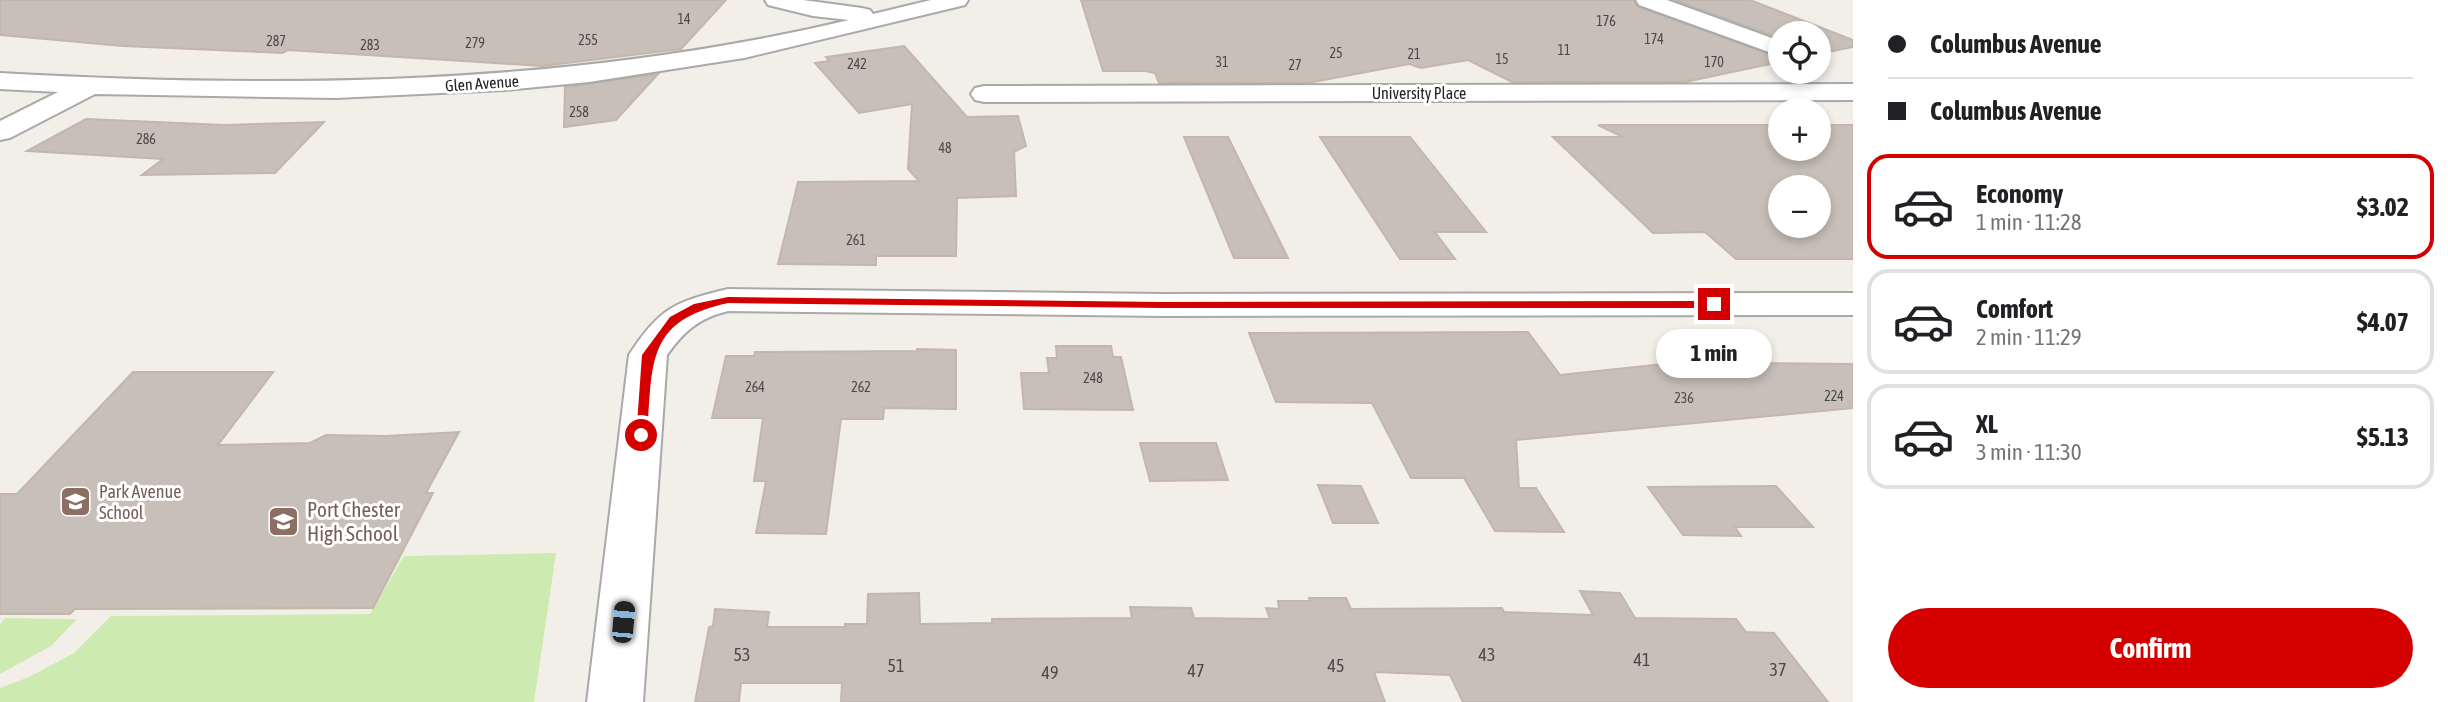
<!DOCTYPE html>
<html lang="en">
<head>
<meta charset="utf-8">
<style>
  :root { --surface:#fff; --page:#f6f6f6; --text:#202124; --muted:#757577; --line:#e0e0e0; --accent:#d40000 }
  body { margin:0; font-family:"Asap Condensed",sans-serif; background:var(--page); color:var(--text); height:100vh; display:flex; flex-direction:column; font-size:26px; white-space:nowrap }
  * { box-sizing:border-box; margin:0 }
  p { font-size:23px; color:var(--muted) }
  .icon { flex:none; width:38px; height:38px; fill:none; stroke:currentColor; stroke-width:2; stroke-linecap:round; stroke-linejoin:round }
  .map { position:relative; flex:1; overflow:hidden }
  .panel { display:flex; flex-direction:column; background:var(--surface); width:595px }
  .panel>* { flex:none }
  .guide { display:grid; align-content:center; height:154px; padding:0 35px; background:var(--surface) }
  .controls { position:absolute; left:1768px; top:21px; display:grid; gap:14px }
  .controls a { display:grid; place-items:center; width:63px; height:63px; border-radius:50%; background:var(--surface); box-shadow:0 4px 10px #0003; font-size:35px }
  .end { position:absolute; width:32px; height:32px; margin:-16px; border:9px solid #d40000; background:#fff; box-shadow:0 0 0 4px #fff }
  .from { border-radius:50% }
  .bubble { position:absolute; height:49px; border-radius:24px; background:var(--surface); box-shadow:0 4px 10px #0003; font-size:23px; font-weight:700; line-height:49px; text-align:center }
  .car { position:absolute; width:21px; height:42px; margin:-21px -10px; border-radius:9px; box-shadow:0 0 5px 2px #0007; background:linear-gradient(#222 24%,#8ab4d8 0 40%,#222 0 76%,#8ab4d8 0 86%,#222 0) }
  .guide b { display:flex; align-items:center; gap:24px; height:66px; font-size:26px }
  .guide b+b { border-top:2px solid var(--line) }
  .guide i { width:18px; height:18px; background:var(--text) }
  ul { padding:0; list-style:none }
  li { display:flex; align-items:center; gap:21px; height:105px; margin:0 14px 10px; padding:0 21px; border:4px solid var(--line); border-radius:21px }
  li div { flex:1 }
  li b { display:block; font-size:26px }
  li em { font-style:normal; font-weight:700 }
  li.current { border-color:var(--accent) }
  li>.icon { width:63px; height:63px; stroke-width:1.5 }
  .cta { display:flex; gap:14px; margin-top:auto; padding:14px 35px }
  .cta a { flex:1; height:80px; border-radius:42px; background:var(--accent); color:#fff; font-size:28px; font-weight:700; line-height:80px; text-align:center }
  main { display:flex; flex:1; min-height:0 }
  .map>svg:first-child { display:block }
</style>
</head>
<body>
<main>
<div class="map">
<svg width="1853" height="702" viewBox="0 0 1853 702">
  <rect width="100%" height="100%" fill="#f2efe9"/>
  <path fill="#cdebb0" d="M556 553 534 702H0V688L29 677 74 653 111 616 370 614 404 556Z
    M5 618 77 619 51 646 0 674V624Z"/>
  <path fill="#c7bfb8" stroke="#c4b6ab" stroke-width="2" fill-rule="evenodd" d="M0 0H726L681 49 542 66 288 50 283 53 123 46 0 35Z
    M1081 0H1633L1638 7 1780 58V62L1685 82H1512L1468 60 1421 68 1409 64 1308 83H1159L1155 73 1145 71H1103Z
    M1675 0H1750L1853 40V47L1818 54V33H1780V38Z
    M904 46 967 117 1018 116 1026 146 1014 152 1016 196 957 198 956 256H876V265L778 264 798 182 919 181 908 169 912 104 859 113 815 63 829 61 826 57Z
    M658 74 616 120 564 127 565 87Z
    M86 119 225 125 324 122 275 173 142 175 163 159 27 151Z
    M1598 125H1780V149H1818V125H1853V259H1736L1705 232 1653 233 1553 137H1623ZM1780 187H1818V226H1780Z
    M1184 137H1228L1288 258H1234Z
    M1320 137H1410L1486 232H1435L1455 259H1400Z
    M1528 332 1560 375 1701 360 1695 354 1749 353 1764 363 1853 364V408L1516 440 1519 488H1536L1564 532 1495 531 1464 478H1411L1372 403 1276 402 1249 333Z
    M1056 346H1111L1113 357H1121L1133 410 1024 409 1021 373H1049L1047 358H1057Z
    M917 349 956 350V409L884 408 883 419H841L826 534 756 533 766 481H754L763 418H712L726 356H754L755 352 917 351Z
    M133 372H273L218 445 310 443 326 435 385 436 459 432 426 493H433L373 608 75 609 70 614H0V494H17Z
    M1140 443H1216L1228 480 1150 481Z
    M1318 485 1361 486 1378 523H1333Z
    M1776 486 1813 527H1735L1741 536 1683 535 1648 487Z
    M1580 591 1620 593 1635 618 1736 619 1746 632 1774 633 1828 702H1463L1450 675 1374 672 1385 702H841L842 683H741L739 702H695L709 627 713 626 715 609 769 612 767 627H845V624H867L868 594 919 593 920 624 992 623V619L1132 618 1130 607 1191 608 1194 618 1270 619 1266 608 1279 609 1278 601H1310L1309 598H1346L1351 609 1502 608 1504 612 1593 615Z"/>
  <g fill="none" stroke-linecap="round" stroke-linejoin="round">
    <defs>
      <path id="minor" d="M765 0H803L862 8 870 10 873 14 931 0H968L965 5 744 58 589 82 505 90 336 98 95 94 10 138 0 140V121L58 92 0 89V73C286 89 569 86 849 20L813 16 768 5Z
        M1636 0H1667L1780 41V56L1639 5Z
        M1853 84V100L984 102 975 100 971 94 975 88 984 86Z
        M728 289 1162 294 1853 293V315L1162 316 728 311C699 318 684 331 667 355L643 702H587L629 355C660 308 674 302 728 289Z"/>
    </defs>
    <use href="#minor" stroke="#a9a9a9" stroke-width="4"/>
    <use href="#minor" fill="#fff" fill-rule="evenodd"/>
  </g>
  <path fill="#d40000" d="M728 297 1162 302 1714 301 1719 304 1714 308H1162L728 303C645 321 653 363 647 435L641 439 636 438 642 355 670 317 694 304Z"/>
  <defs>
    <symbol id="school-square" viewBox="-11 -11 22 22"><rect x="-9" y="-9" width="18" height="18" rx="4" fill="#8d6e63" stroke="#fff"/><path d="M0-5L7-2L0 1L-7-2ZM-4 1L0 2.5L4 1V4Q0 6-4 4Z" fill="#fff"/></symbol>
  </defs>
  <g fill-rule="evenodd">
    <use href="#school-square" x="58" y="484" width="35" height="35"/>
    <use href="#school-square" x="266" y="504" width="35" height="35"/>
  </g>
  <g text-anchor="middle" stroke-width="6" stroke-linejoin="round" paint-order="stroke">
    <g font-size="14" fill="#4b4948">
      <text x="684" y="24">14</text>
      <text x="1606" y="26">176</text>
      <text x="1654" y="44">174</text>
      <text x="588" y="45">255</text>
      <text x="276" y="46">287</text>
      <text x="475" y="48">279</text>
      <text x="370" y="50">283</text>
      <text x="1564" y="55">11</text>
      <text x="1336" y="58">25</text>
      <text x="1414" y="59">21</text>
      <text x="1502" y="64">15</text>
      <text x="1222" y="67">31</text>
      <text x="1714" y="67">170</text>
      <text x="857" y="69">242</text>
      <text x="1295" y="70">27</text>
      <text x="579" y="117">258</text>
      <text x="146" y="144">286</text>
      <text x="945" y="153">48</text>
      <text x="856" y="245">261</text>
      <text x="1093" y="383">248</text>
      <text x="755" y="392">264</text>
      <text x="861" y="392">262</text>
      <text x="1834" y="401">224</text>
      <text x="1684" y="403">236</text>
    </g>
    <g font-size="16" fill="#222" stroke="#fff">
      <text transform="translate(482 83) rotate(-4)" y="6">Glen Avenue</text>
      <text x="1419" y="99">University Place</text>
    </g>
    <g font-size="18" fill="#785e54" stroke="#fff" text-anchor="start">
      <text x="99" y="498">Park Avenue<tspan x="99" dy="21">School</tspan></text>
    </g>
    <g font-size="18" fill="#4b4948">
      <text x="742" y="661">53</text>
      <text x="1487" y="661">43</text>
      <text x="1642" y="666">41</text>
      <text x="896" y="672">51</text>
      <text x="1336" y="672">45</text>
      <text x="1778" y="676">37</text>
      <text x="1196" y="677">47</text>
      <text x="1050" y="679">49</text>
    </g>
    <g font-size="21" fill="#785e54" stroke="#fff" text-anchor="start">
      <text x="307" y="517">Port Chester<tspan x="307" dy="24">High School</tspan></text>
    </g>
  </g>
</svg>
<div class="controls">
<a><svg class="icon" aria-label="locate" viewBox="0 0 24 24"><circle cx="12" cy="12" r="6"/><path d="M12 2v4M12 18v4M2 12h4M18 12h4"/></svg></a>
<a>+</a>
<a>−</a>
</div>
<i class="end from" style="left:641px;top:435px"></i>
<i class="end" style="left:1714px;top:304px"></i>
<div class="bubble" style="left:1656px;top:329px;width:116px">1 min</div>
<i class="car" style="left:623px;top:622px;rotate:5deg"></i>
</div>
<section class="panel">
<div class="guide">
<b><i class="from"></i>Columbus Avenue</b>
<b><i></i>Columbus Avenue</b>
</div>
<ul>
<li class="current"><svg class="icon" aria-label="car" viewBox="0 0 24 24"><path d="M5 17H2v-5l4-1 3-4h7l3 4 3 1v5h-3M9 17h6M6 11h13"/><circle cx="7" cy="17" r="2"/><circle cx="17" cy="17" r="2"/></svg><div><b>Economy</b><p>1 min · 11:28</p></div><em>$3.02</em></li>
<li><svg class="icon" aria-label="car" viewBox="0 0 24 24"><path d="M5 17H2v-5l4-1 3-4h7l3 4 3 1v5h-3M9 17h6M6 11h13"/><circle cx="7" cy="17" r="2"/><circle cx="17" cy="17" r="2"/></svg><div><b>Comfort</b><p>2 min · 11:29</p></div><em>$4.07</em></li>
<li><svg class="icon" aria-label="car" viewBox="0 0 24 24"><path d="M5 17H2v-5l4-1 3-4h7l3 4 3 1v5h-3M9 17h6M6 11h13"/><circle cx="7" cy="17" r="2"/><circle cx="17" cy="17" r="2"/></svg><div><b>XL</b><p>3 min · 11:30</p></div><em>$5.13</em></li>
</ul>
<div class="cta"><a>Confirm</a></div>
</section>
</main>
</body>
</html>
